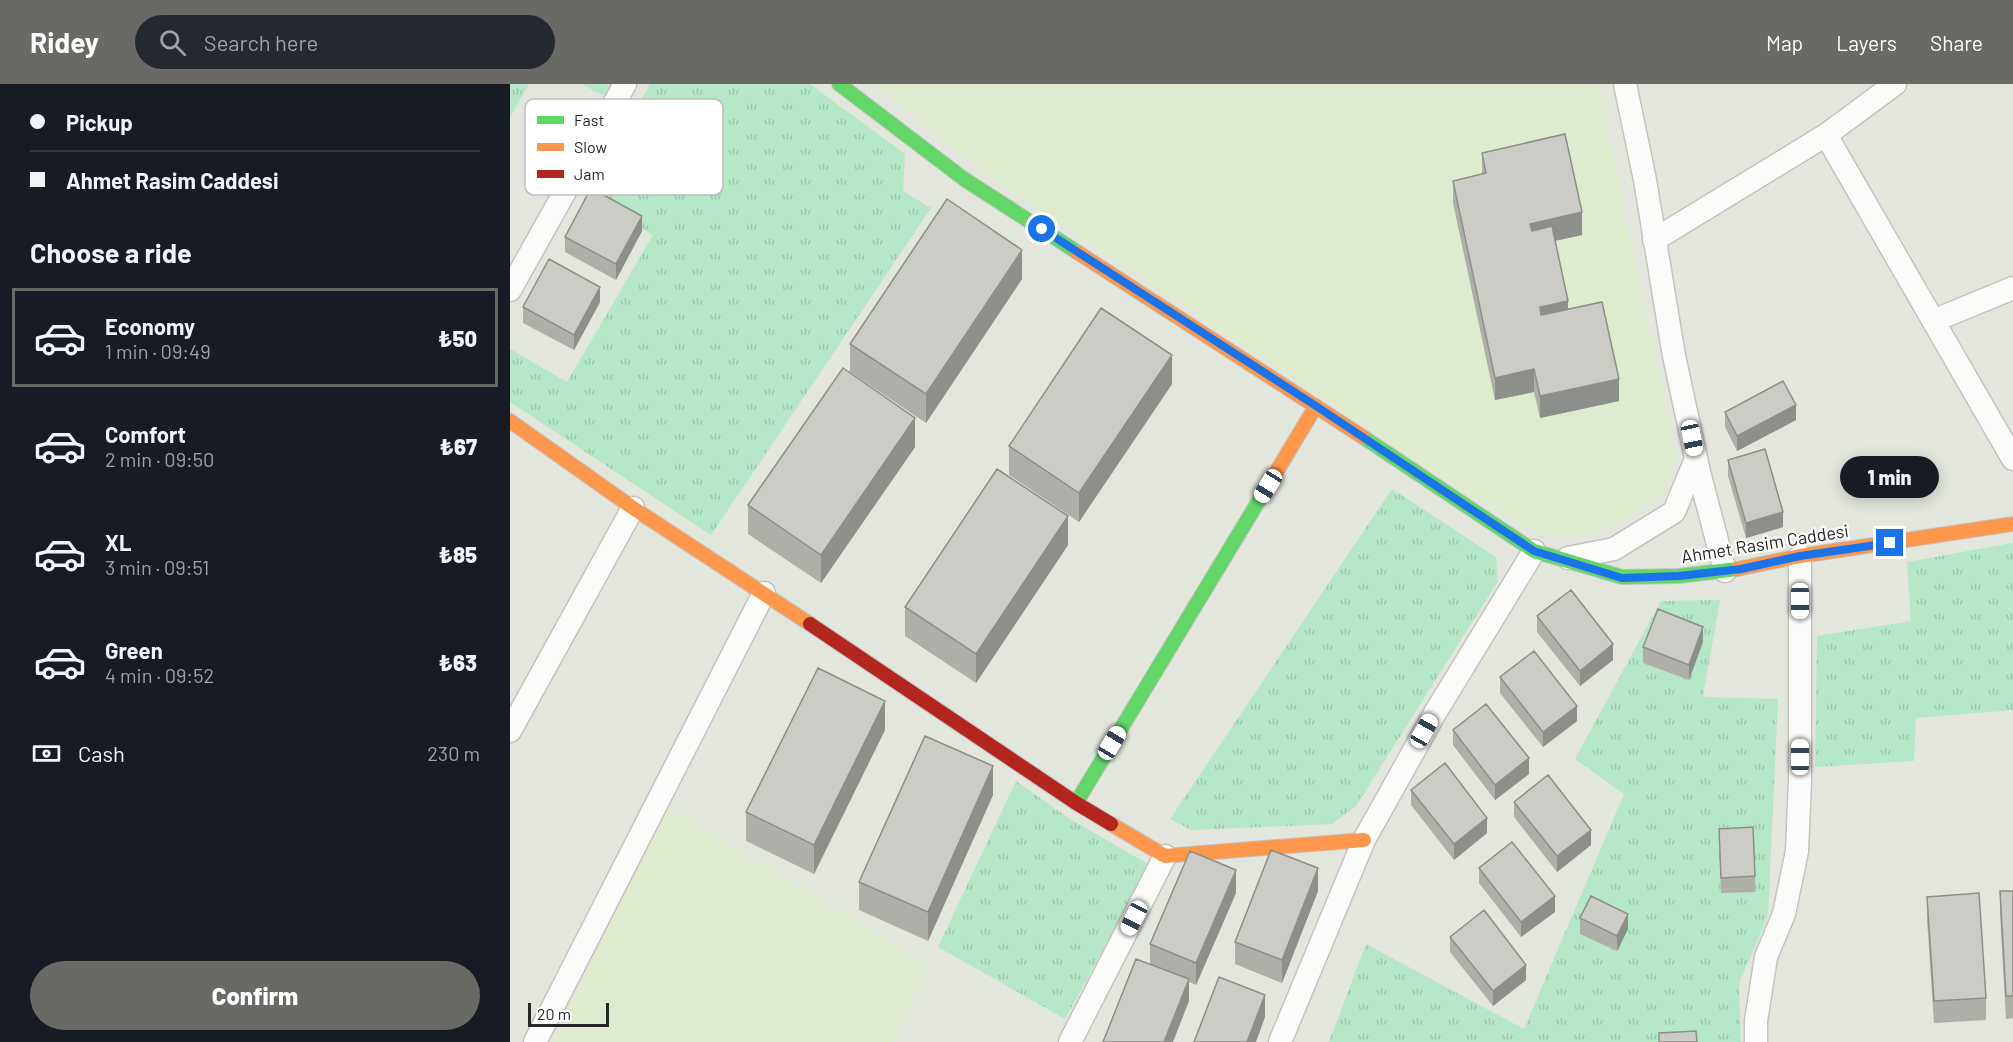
<!DOCTYPE html>
<html lang="en">
<head>
<meta charset="utf-8">
<style>
  :root { --surface:#171b24; --page:#242831; --text:#f1f3f6; --muted:#9ea1a6; --line:#363941; --accent:#696a66 }
  body { margin:0; font-family:Barlow,sans-serif; background:var(--page); color:var(--text); height:100vh; display:flex; flex-direction:column; font-size:22px; white-space:nowrap }
  * { box-sizing:border-box; margin:0 }
  p { font-size:20px; color:var(--muted) }
  .icon { flex:none; width:33px; height:33px; fill:none; stroke:currentColor; stroke-width:2; stroke-linecap:round; stroke-linejoin:round }
  .map { position:relative; flex:1; overflow:hidden }
  .side { display:flex; flex-direction:column; background:var(--surface); width:510px }
  .side>* { flex:none }
  .guide { display:grid; align-content:center; height:132px; padding:0 30px; background:var(--surface) }
  .scale { position:absolute; left:18px; bottom:15px; width:81px; box-sizing:border-box; padding-left:6px; border:3px solid #272727; border-top:0; font-size:16px; line-height:21px; white-space:nowrap; color:#272727; -webkit-text-stroke:4px #fff; paint-order:stroke }
  .end { position:absolute; width:27px; height:27px; margin:-14px; border:8px solid #1a73e8; background:#fff; box-shadow:0 0 0 3px #fff }
  .from { border-radius:50% }
  .bubble { position:absolute; height:42px; border-radius:21px; background:var(--surface); box-shadow:0 3px 15px #0003; font-size:20px; font-weight:800; line-height:42px; text-align:center }
  .car { position:absolute; width:18px; height:36px; margin:-18px -9px; border-radius:8px; box-shadow:0 0 4px 2px #0007; background:linear-gradient(#fff 24%,#345 0 40%,#fff 0 76%,#345 0 86%,#fff 0) }
  .guide b { display:flex; align-items:center; gap:21px; height:57px; font-size:22px }
  .guide b+b { border-top:2px solid var(--line) }
  .guide i { width:15px; height:15px; background:var(--text) }
  ul { padding:0; list-style:none }
  li { display:flex; align-items:center; gap:18px; height:99px; margin:0 12px 9px; padding:0 18px; border:3px solid transparent; border-radius:0px }
  li div { flex:1 }
  li b { display:block; font-size:22px }
  li em { font-style:normal; font-weight:800 }
  li.on { border-color:var(--accent) }
  li>.icon { width:54px; height:54px; stroke-width:1.5 }
  h2 { padding:0 30px; font-size:27px; line-height:72px }
  .pay { display:flex; align-items:center; gap:15px; height:66px; padding:0 30px; font-size:22px }
  .pay p { margin-inline-start:auto }
  .button { display:flex; gap:12px; margin-top:auto; padding:12px 30px }
  .button a { flex:1; height:69px; border-radius:36px; background:var(--accent); color:#fff; font-size:24px; font-weight:800; line-height:69px; text-align:center }
  header { display:flex; align-items:center; gap:36px; box-sizing:border-box; height:84px; padding:0 30px; background:var(--accent); color:#fff }
  header strong { font-size:28px }
  nav { display:flex; gap:33px; margin-inline-start:auto; font-size:21px }
  .search { width:420px; height:54px; background:var(--page); display:flex; align-items:center; gap:15px; box-sizing:border-box; padding:0 21px; border-radius:33px; color:var(--muted); font-size:22px }
  main { display:flex; flex:1; min-height:0 }
  .map>svg:first-child { display:block }
</style>
</head>
<body>
<header>
<strong>Ridey</strong>
<div class="search"><svg class="icon" aria-label="search" viewBox="0 0 24 24"><circle cx="10" cy="10" r="6"/><path d="M15 15l6 6"/></svg>Search here</div>
<nav><a>Map</a><a>Layers</a><a>Share</a></nav>
</header>
<main>
<section class="side">
<div class="guide">
<b><i class="from"></i>Pickup</b>
<b><i></i>Ahmet Rasim Caddesi</b>
</div>
<h2>Choose a ride</h2>
<ul>
<li class="on"><svg class="icon" aria-label="car" viewBox="0 0 24 24"><path d="M5 17H2v-5l4-1 3-4h7l3 4 3 1v5h-3M9 17h6M6 11h13"/><circle cx="7" cy="17" r="2"/><circle cx="17" cy="17" r="2"/></svg><div><b>Economy</b><p>1 min · 09:49</p></div><em>₺50</em></li>
<li><svg class="icon" aria-label="car" viewBox="0 0 24 24"><path d="M5 17H2v-5l4-1 3-4h7l3 4 3 1v5h-3M9 17h6M6 11h13"/><circle cx="7" cy="17" r="2"/><circle cx="17" cy="17" r="2"/></svg><div><b>Comfort</b><p>2 min · 09:50</p></div><em>₺67</em></li>
<li><svg class="icon" aria-label="car" viewBox="0 0 24 24"><path d="M5 17H2v-5l4-1 3-4h7l3 4 3 1v5h-3M9 17h6M6 11h13"/><circle cx="7" cy="17" r="2"/><circle cx="17" cy="17" r="2"/></svg><div><b>XL</b><p>3 min · 09:51</p></div><em>₺85</em></li>
<li><svg class="icon" aria-label="car" viewBox="0 0 24 24"><path d="M5 17H2v-5l4-1 3-4h7l3 4 3 1v5h-3M9 17h6M6 11h13"/><circle cx="7" cy="17" r="2"/><circle cx="17" cy="17" r="2"/></svg><div><b>Green</b><p>4 min · 09:52</p></div><em>₺63</em></li>
</ul>
<div class="pay"><svg class="icon" aria-label="cash" viewBox="0 0 24 24"><path d="M3 7h18v10H3z"/><circle cx="12" cy="12" r="2"/></svg>Cash<p>230 m</p></div>
<div class="button"><a>Confirm</a></div>
</section>
<div class="map">
<svg width="1503" height="958" viewBox="0 0 1503 958">
  <defs>
    <pattern id="grass-tufts" width="24" height="20" patternUnits="userSpaceOnUse" patternTransform="scale(1.5)"><rect width="24" height="20" fill="#b5e7c8"/><path d="M3 7l-1-3M5 7V3M7 7l1-3M15 17l-1-3M17 17v-4M19 17l1-3" fill="none" stroke="#9cc6ac"/></pattern>
  </defs>
  <rect width="100%" height="100%" fill="#e3e6dc"/>
  <path fill="#dfebcf" d="M361 0H1088L1166 375 1153 410 1103 442 1071 452 1033 451 957 410 497 105Z
    M155 722 419 881 382 958H43Z"/>
  <path fill="url(#grass-tufts)" d="M0 0H19L0 34Z
    M72 0H101L94 12Z
    M140 0H300L395 70 393 107 421 124 201 451 0 318V265L57 298 143 151 79 114Z
    M882 405 986 473 988 497 846 722 822 740 681 746 660 735Z
    M1503 459V626L1406 634 1404 677 1305 683 1307 552 1401 537 1397 478Z
    M1210 516 1193 613 1268 615 1258 832 1229 899 1231 958H819L856 860 1014 945 1114 710 1065 675 1151 517Z
    M506 697 560 735 640 781 555 935 428 863Z"/>
  <g fill="none" stroke-linecap="round" stroke-linejoin="round">
    <defs>
      <path id="street" d="M1115 0 1135 96 1164 272 1189 388 1215 487
        M1316 51 1503 375
        M1144 156 1316 51 1385 0
        M0 206 115 0
        M1423 237 1503 204
        M1058 474 1104 465 1164 428 1186 375
        M0 647 123 424
        M25 958 254 509
        M560 958 655 772
        M770 958 854 756 925 629 1024 467
        M1246 958V937L1256 873 1274 830 1287 767 1290 696V472"/>
      <path id="fast" d="M329 0 454 95 567 168
        M853 353 1024 467 1112 493 1169 492 1227 485
        M566 719 759 400"/>
      <path id="slow" d="M567 168 853 353
        M0 337 123 424 300 540
        M759 400 806 322
        M1227 485 1290 472 1503 440
        M601 740 655 772 854 756"/>
      <path id="jam" d="M300 540 566 719 601 740"/>
    </defs>
    <use href="#street" stroke="#c4c3c2" stroke-width="25"/>
    <use href="#fast" stroke="#c4c3c2" stroke-width="16"/>
    <use href="#slow" stroke="#c4c3c2" stroke-width="16"/>
    <use href="#jam" stroke="#c4c3c2" stroke-width="16"/>
    <use href="#street" stroke="#fbfbfa" stroke-width="22"/>
    <use href="#fast" stroke="#63d668" stroke-width="14"/>
    <use href="#slow" stroke="#ff974d" stroke-width="14"/>
    <use href="#jam" stroke="#b3261e" stroke-width="14"/>
  </g>
  <path fill="#aeafa9" d="M972 69 1072 151 1045 157 1058 226 1109 317 1030 334 1024 308 985 316 943 119V97L972 90Z
    M132 147 106 196 55 168V153Z
    M512 195 416 339 340 288V260Z
    M90 218 64 266 13 239V223Z
    M662 300 569 438 499 391V362Z
    M1215 328 1286 336 1227 367 1215 343Z
    M405 363 311 499 238 450V421Z
    M1218 376 1273 443 1236 454 1218 392Z
    M558 461 466 599 395 552V523Z
    M1027 532 1103 576 1070 602 1027 548Z
    M1193 558 1179 596 1133 579V563Z
    M990 593 1067 637 1033 663 990 609Z
    M375 646 304 790 236 757V728Z
    M943 646 1019 690 985 716 943 661Z
    M901 706 977 749 944 776 901 721Z
    M483 711 418 857 349 826V798Z
    M1004 718 1081 761 1047 788 1004 733Z
    M1209 745 1245 792V808L1211 809Z
    M969 784 1045 828 1011 853 969 799Z
    M808 807 772 899 725 880V858Z
    M1490 807H1503V934L1496 935 1490 830Z
    M726 809 686 901 679 898V917L640 880V860Z
    M1417 813 1476 914V936L1424 939 1417 835Z
    M1070 834 1118 845 1107 867 1070 850Z
    M940 853 1016 896 983 922 940 868Z"/>
  <path fill="#8d8f8a" d="M1072 128V151L1020 162V140Z
    M132 132V147L106 196V180Z
    M512 166V195L416 339V310Z
    M90 203V218L64 266V251Z
    M1058 217V240L1030 246V223Z
    M662 271V300L569 438V409Z
    M1024 285V308L985 316V294Z
    M1109 295V317L1030 334V312Z
    M1286 321V336L1227 367V352Z
    M405 334V363L311 499V471Z
    M1273 428V443L1236 454V439Z
    M558 432V461L466 599V570Z
    M1193 543V558L1179 596V581Z
    M1103 560V576L1070 602V587Z
    M375 617V646L304 790V761Z
    M1067 622V637L1033 663V648Z
    M1019 674V690L985 716V701Z
    M483 682V711L418 857V828Z
    M977 734V749L944 776V760Z
    M1081 746V761L1047 788V772Z
    M808 784V807L772 899V876Z
    M726 786V809L686 901V879Z
    M1045 812V828L1011 853V838Z
    M1118 830V845L1107 867V852Z
    M1016 881V896L983 922V907Z
    M679 895V917L663 958H654Z
    M755 911V933L746 958H737Z"/>
  <path fill="#caccc5" stroke="#8d8f8a" stroke-width="1.5" d="M1055 50 1072 128 1020 140 1022 147 1042 142 1058 217 1030 223 1031 231 1092 218 1109 295 1030 312 1024 285 985 294 943 97 976 89 972 69Z
    M81 104 132 132 106 180 55 153Z
    M437 115 512 166 416 310 340 260Z
    M39 175 90 203 64 251 13 223Z
    M591 224 662 271 569 409 499 362Z
    M333 284 405 334 311 471 238 421Z
    M1273 297 1286 321 1227 352 1215 328Z
    M1255 365 1273 428 1236 439 1218 376Z
    M487 385 558 432 466 570 395 523Z
    M1061 506 1103 560 1070 587 1027 532Z
    M1148 525 1193 543 1179 581 1133 563Z
    M1024 567 1067 622 1033 648 990 593Z
    M308 584 375 617 304 761 236 728Z
    M976 620 1019 674 985 701 943 646Z
    M415 652 483 682 418 828 349 798Z
    M935 679 977 734 944 760 901 706Z
    M1038 691 1081 746 1047 772 1004 718Z
    M1243 743 1245 792 1211 794 1209 745Z
    M1002 758 1045 812 1011 838 969 784Z
    M761 766 808 784 772 876 725 858Z
    M680 767 726 786 686 879 640 860Z
    M1490 807H1503V912H1496Z
    M1469 809 1476 914 1424 917 1417 813Z
    M1081 812 1118 830 1107 852 1070 834Z
    M974 826 1016 881 983 907 940 853Z
    M626 875 679 895 654 958H593Z
    M709 893 755 911 737 958H684Z
    M1186 947 1187 958H1149V949Z"/>
  <g fill="none" stroke-linecap="round" stroke-linejoin="round">
    <path stroke="#1a73e8" stroke-width="8" d="M532 145 806 322 1024 467 1112 494 1169 492 1231 485 1290 472 1380 459"/>
  </g>
  <g text-anchor="middle" stroke-width="4.5" stroke-linejoin="round" paint-order="stroke">
    <g font-size="18" fill="#272727" stroke="#fff">
      <text transform="translate(1255 460) rotate(-9)" y="6">Ahmet Rasim Caddesi</text>
    </g>
  </g>
  <rect x="15" y="15" width="198" height="96" rx="9" fill="#fff" stroke="#bebebe" stroke-width="1.5"/>
  <rect x="27" y="32" width="27" height="8" fill="#63d668"/>
  <rect x="27" y="59" width="27" height="8" fill="#ff974d"/>
  <rect x="27" y="86" width="27" height="8" fill="#b3261e"/>
  <g font-size="16" fill="#272727">
    <text x="64" y="42">Fast</text>
    <text x="64" y="69">Slow</text>
    <text x="64" y="96">Jam</text>
  </g>
</svg>
<div class="scale">20 m</div>
<i class="end from" style="left:532px;top:145px"></i>
<i class="end" style="left:1380px;top:459px"></i>
<div class="bubble" style="left:1330px;top:372px;width:99px">1 min</div>
<i class="car" style="left:1182px;top:354px;rotate:168deg"></i>
<i class="car" style="left:758px;top:402px;rotate:212deg"></i>
<i class="car" style="left:1290px;top:517px;rotate:180deg"></i>
<i class="car" style="left:914px;top:647px;rotate:29deg"></i>
<i class="car" style="left:602px;top:659px;rotate:31deg"></i>
<i class="car" style="left:1290px;top:673px;rotate:0deg"></i>
<i class="car" style="left:624px;top:834px;rotate:207deg"></i>
</div>
</main>
</body>
</html>
